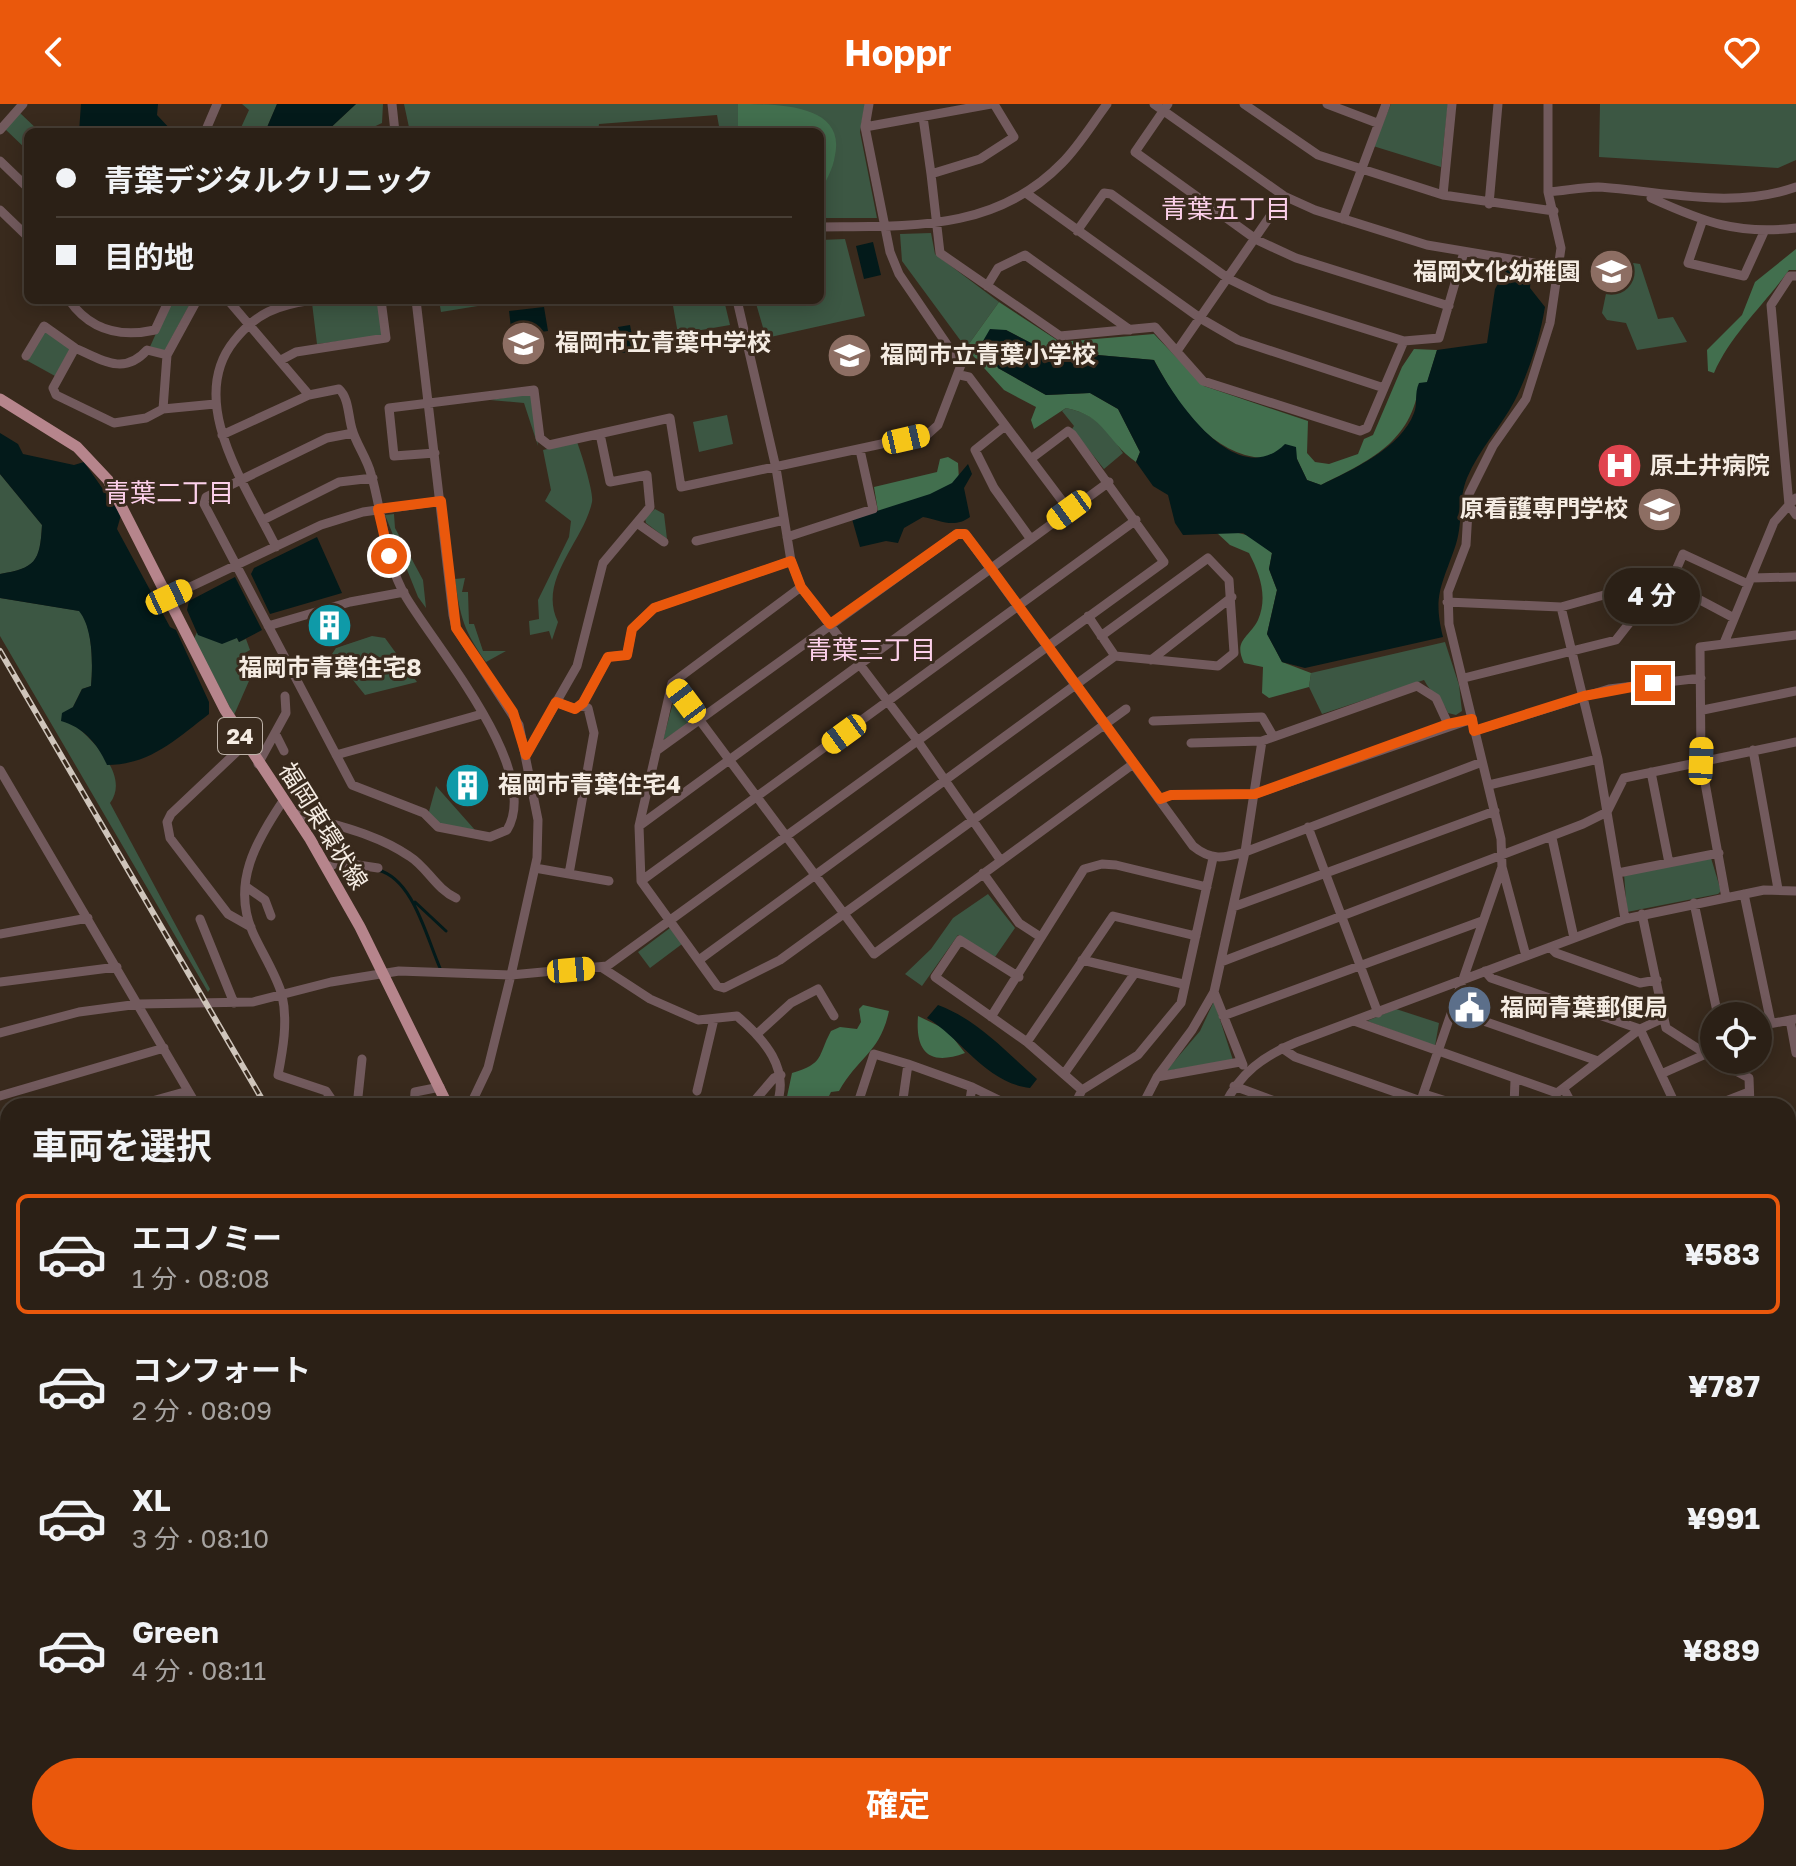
<!DOCTYPE html>
<html lang="ja">
<head>
<meta charset="utf-8">
<style>
  :root { --surface:#2b2016; --page:#33281f; --text:#f1f3f6; --muted:#a6a3a1; --line:#473e35; --accent:#ea580c }
  body { margin:0; font-family:"Golos Text","Noto Sans JP",sans-serif; background:var(--page); color:var(--text); height:100vh; display:flex; flex-direction:column; font-size:30px; white-space:nowrap }
  * { box-sizing:border-box; margin:0 }
  p { font-size:26px; color:var(--muted) }
  .icon { flex:none; width:44px; height:44px; fill:none; stroke:currentColor; stroke-width:2; stroke-linecap:round; stroke-linejoin:round }
  .map { position:relative; flex:1; overflow:hidden }
  .sheet { position:absolute; left:0px; top:994px; width:1796px; height:768px; display:flex; flex-direction:column; background:var(--surface); border-radius:24px 24px 0 0; box-shadow:0 4px 20px #0003,0 0 0 2px var(--line) }
  .sheet>* { flex:none }
  .top-card { position:absolute; left:24px; top:24px; width:800px; height:176px; border-radius:12px; box-shadow:0 4px 20px #0003,0 0 0 2px var(--line); display:grid; align-content:center; height:176px; padding:0 32px; background:var(--surface) }
  .fabs { position:absolute; left:1700px; top:898px; display:grid; gap:16px }
  .fabs a { display:grid; place-items:center; width:72px; height:72px; border-radius:50%; background:var(--surface); box-shadow:0 4px 20px #0003,0 0 0 2px var(--line); font-size:40px }
  .end { position:absolute; width:36px; height:36px; margin:-18px; border:10px solid #ea580c; background:#fff; box-shadow:0 0 0 4px #fff }
  .from { border-radius:50% }
  .bubble { position:absolute; height:56px; border-radius:28px; background:var(--surface); box-shadow:0 4px 20px #0003,0 0 0 2px var(--line); font-size:26px; font-weight:700; line-height:56px; text-align:center }
  .car { position:absolute; width:24px; height:48px; margin:-24px -12px; border-radius:10px; box-shadow:0 0 6px 2px #0007; background:linear-gradient(#f5c518 24%,#345 0 40%,#f5c518 0 76%,#345 0 86%,#f5c518 0) }
  .top-card b { display:flex; align-items:center; gap:28px; height:76px; font-size:30px }
  .top-card b+b { border-top:2px solid var(--line) }
  .top-card i { width:20px; height:20px; background:var(--text) }
  ul { padding:0; list-style:none }
  li { display:flex; align-items:center; gap:24px; height:120px; margin:0 16px 12px; padding:0 16px; border:4px solid transparent; border-radius:12px }
  li div { flex:1 }
  li b { display:block; font-size:30px }
  li em { font-style:normal; font-weight:700 }
  li.active { border-color:var(--accent) }
  li>.icon { width:72px; height:72px; stroke-width:1.5 }
  h2 { padding:0 32px; font-size:36px; line-height:96px }
  .primary-button { display:flex; gap:16px; margin-top:auto; padding:16px 32px }
  .primary-button a { flex:1; height:92px; border-radius:48px; background:var(--accent); color:#fff; font-size:32px; font-weight:700; line-height:92px; text-align:center }
  header { display:flex; justify-content:space-between; align-items:center; height:104px; padding:0 32px; background:var(--accent); color:#fff; font-size:36px; font-weight:700 }
  .map>svg:first-child { display:block }
</style>
</head>
<body>
<header><svg class="icon" aria-label="back" viewBox="0 0 24 24"><path d="M15 5l-7 7 7 7"/></svg>Hoppr<svg class="icon" aria-label="heart" viewBox="0 0 24 24"><path d="M12 20l-8-8c-3-5 5-10 8-4 3-6 11-1 8 4z"/></svg></header>
<div class="map">
<svg width="1796" height="1762" viewBox="0 0 1796 1762">
  <rect width="100%" height="100%" fill="#392a1d"/>
  <path fill="#3c5743" d="M242 0H277L265 28H239L249 6Z
    M356 0H383L382 19 363 28H326Z
    M404 0H865L860 28 877 114H820V28H720L717 11 599 20 598 28H410Z
    M1391 0H1448L1441 63 1373 42Z
    M1600 0H1796V56L1778 64 1599 53Z
    M20 9 40 28H28L27 46 5 25Z
    M931 129 935 150 999 198 966 244 902 157 900 130Z
    M845 135 865 212 766 234 755 196H820V136Z
    M1613 156 1640 160 1658 215 1673 213 1687 238 1637 246 1626 219 1607 216 1602 209Z
    M171 196H192L164 248 149 245Z
    M334 196H378L382 232 317 240 312 199Z
    M439 196H515L441 208Z
    M672 196H724L730 221 678 230Z
    M44 225 70 245 55 272 26 256Z
    M532 289 538 342 524 299 490 296Z
    M1066 304C1095 310 1107 324 1123 349L1104 365 1072 325 1074 322 1062 307Z
    M727 311 733 340 699 348 693 318Z
    M577 338C581 348 594 389 592 398 584 437 537 476 558 518L552 536 549 527 530 531 529 517 539 515 538 496 569 433 571 417 545 397 551 386 543 346Z
    M0 370 42 421C40 458 36 464 0 470Z
    M655 405 664 410 667 435 646 419 645 414Z
    M394 410 395 424 423 476 426 504 418 493 385 411Z
    M465 474 462 488H468L469 520H474L483 547H506L486 558C464 527 460 513 455 475Z
    M0 494 80 507C93 524 93 561 91 582L82 585 73 603 74 620C94 638 130 672 110 699L210 885 208 888 0 532Z
    M197 528 237 534 239 538 246 535 250 546 243 550 256 561 234 611 194 535Z
    M372 532 385 534 417 578 365 591 332 550 336 544Z
    M1445 538 1459 581 1462 607 1456 611 1448 609C1442 594 1431 590 1424 576L1322 610 1309 583 1311 569Z
    M675 591 691 618 663 636Z
    M436 682 475 726 440 720 428 711Z
    M1711 754 1721 787 1718 790 1627 808 1624 770Z
    M988 790 1015 824 995 853 958 831 922 882 905 870 931 845 953 814Z
    M670 824 682 840 650 864 638 848Z
    M1214 897 1233 956 1166 967 1200 927Z
    M1396 905 1439 919 1435 942 1367 917Z"/>
  <path fill="#426f4e" d="M738 0C777 0 846 0 835 51 833 67 824 78 820 92V28H738Z
    M1796 145V166H1789C1765 200 1731 230 1714 269L1708 267 1707 246 1742 211 1755 178Z
    M999 198 1060 238 1154 230 1204 282 1308 317 1307 349 1315 358 1329 360 1358 350 1364 335 1373 331 1402 263 1414 245 1437 246 1427 279 1419 280C1412 338 1369 357 1321 381L1307 376 1297 355C1273 347 1271 356 1254 353 1205 344 1176 297 1154 256L1075 249 1056 252 1006 226 998 264 1046 291 1090 289 1118 305 1140 348 1136 358C1106 337 1106 312 1066 304L1034 325 1031 316 1036 303 1004 286 966 244Z
    M948 353 958 359 959 376 908 404 878 407 874 383 937 368 940 355Z
    M1231 427 1250 432 1272 449 1269 465 1277 486 1267 530 1282 558 1311 569 1309 583 1269 594 1262 589 1263 563 1244 559C1233 536 1249 534 1258 516 1268 493 1260 470 1249 449L1230 441 1216 428Z
    M863 901 889 907C880 949 858 953 839 987L831 988 824 1002H785L792 969C825 959 817 953 831 927L840 923 857 925 861 918 859 905Z
    M918 912 947 926 965 949C930 962 915 949 918 912Z
    M1788 1702 1796 1706V1762H1562L1555 1754H1788Z"/>
  <path fill="#031a1a" d="M81 0H158L157 11 173 28H79Z
    M277 0H356L326 28H265Z
    M873 138 881 171 864 175 856 142Z
    M1506 166 1531 168 1530 184 1545 203C1540 233 1529 268 1515 296 1501 323 1479 345 1467 374 1458 396 1463 418 1456 440 1443 480 1432 490 1443 533L1305 564 1282 558 1267 530 1277 486 1269 465 1272 449 1243 429 1183 431 1175 419 1168 391 1153 382 1136 358 1140 348 1118 305 1090 289 1046 291 998 264 983 237 990 225 1006 226 1056 252 1075 249 1154 256C1173 293 1236 389 1285 340L1296 343 1297 355 1307 376 1321 381C1352 366 1401 344 1414 309 1418 300 1414 290 1419 279L1427 278 1437 246 1487 239 1495 185Z
    M544 203 548 227 512 232 509 207Z
    M630 221 635 247 622 249 618 223Z
    M0 329 18 340 23 350 74 361 84 358 121 411 117 425 170 523 176 526 209 598V610C176 635 150 661 107 661 98 640 83 623 61 617L62 609 73 603 82 585 91 582C93 560 93 524 79 507L0 494V470C35 464 40 458 42 421L0 370Z
    M968 360 972 370 964 384 970 413C954 425 940 416 923 413L904 424 898 439 886 437 860 443 852 415 930 390 952 379Z
    M317 433 342 489 270 510 251 470 254 464Z
    M235 473 262 526 239 538 237 534 222 540 198 531 187 506 189 497Z
    M938 901C978 916 1005 947 1037 975L1030 984C986 979 961 934 927 914Z"/>
  <g fill="none" stroke-linecap="round" stroke-linejoin="round">
    <path stroke="#031a1a" stroke-width="3" d="M378 766C413 775 426 832 440 864
      M415 798 446 827
      M218 1762 221 1754"/>
    <path stroke="#725a5d" stroke-width="9" d="M392 0 395 28
      M994 0 1014 33 980 55 931 70 940 149 1060 232 1155 223 1203 277 1360 327 1367 324 1404 237
      M1154 0 1284 92 1315 106 1427 141 1558 163
      M1168 0 1135 48 1257 136 1296 154 1449 202
      M1244 0 1318 51 1443 91 1554 107
      M1327 0 1377 19
      M923 13 931 70
      M865 23 869 0
      M0 26 23 0
      M205 28 217 0
      M0 57 28 84
      M1548 88C1564 87 1582 83 1598 83 1663 87 1732 106 1796 83
      M1026 89 1200 214 1238 236 1384 284
      M1443 91 1452 0
      M1651 94C1704 118 1737 131 1796 124
      M1489 100 1498 0
      M0 106 28 133
      M1343 115 1386 0
      M1702 118 1688 159 1744 172 1764 128
      M820 123C908 122 995 128 1062 59 1079 42 1092 20 1107 0
      M1077 127 1104 89 1111 90 1229 175 1270 195 1404 237 1439 234 1464 148
      M987 182 998 164 1025 151 1130 226
      M69 196C90 226 119 234 155 226L169 196
      M228 196 309 291 339 285C349 294 348 312 352 325 356 340 367 354 371 370 383 410 384 456 406 493 435 542 543 667 507 726L490 733 438 723 424 709 352 681 204 400 206 393 327 334 353 329
      M416 196 453 511 456 524 519 621 538 716 537 754 511 871 488 964 470 1002
      M737 196 776 364 791 457 801 483 917 636 1001 757
      M1177 247 1284 92
      M167 251 147 246C124 272 102 256 75 244L53 284 56 291 114 319 146 314 163 305 215 300
      M26 252 44 222 75 244
      M281 256 296 248 386 234 381 196
      M960 271 969 273 1069 406
      M163 305 167 251 197 196
      M1005 322 975 346 994 384 1030 434
      M222 331 309 291
      M435 349 394 352 389 304 534 286 540 334 549 341 670 314 681 383 928 330 938 321 961 261 899 170 890 148 865 23 991 0
      M1796 394 1789 401 1796 411
      M263 416 339 378 373 374
      M637 419 664 438
      M787 433 873 405 860 346
      M696 437 784 416
      M276 443C248 385 185 298 234 237 256 209 277 201 313 196
      M1751 474 1796 473
      M801 483 672 579 639 722 641 777 717 882 724 884 780 856 1126 605
      M169 493 321 421 363 408 441 397
      M1447 498 1561 503 1598 655 1625 815
      M1088 512 1115 552 1218 562 1234 549 1229 476 1208 454 1101 532
      M1734 514 1670 480 1683 450 1748 480
      M268 522 350 498 404 488
      M1724 539 1774 418 1789 401 1771 201 1790 172H1796
      M1151 556 1232 493
      M1464 574 1616 536 1634 513 1627 488 1622 486 1561 503
      M672 579 874 850 1133 660
      M556 598 575 605 583 599 608 553 627 551 632 525 654 504 791 457
      M1703 606 1796 587
      M1153 617 1262 613 1273 632
      M1474 627 1609 585 1701 574
      M275 629 284 647
      M1191 639 1262 637
      M245 640 171 710 167 718 170 734 228 810 251 823
      M1753 646 1778 785
      M656 647 957 430H965L1193 742C1211 757 1224 754 1245 748L1482 658
      M336 651 482 610
      M526 651 577 562 603 459 650 403 647 371 610 378 600 330
      M258 660 286 609 285 592
      M0 666 197 1002
      M1651 668 1669 759
      M1489 681 1598 655
      M1160 695 1171 691 1255 690 1472 615
      M283 697C256 737 231 780 253 829 262 849 276 870 282 891 288 918 283 945 278 971L326 987 336 1002
      M291 708C332 721 374 728 409 752 427 763 436 785 456 794
      M639 722 1109 378
      M1308 723 1378 909
      M1552 734 1574 834
      M1502 763 1526 852
      M327 764 338 758 378 764
      M535 764 569 770 594 629 588 604 580 601
      M983 769 1019 819 1039 832
      M1618 769 1719 749
      M569 770 609 777
      M641 777 1136 416
      M245 782 265 796 271 812
      M1744 790 1771 919
      M1726 794 1701 657 1700 543 1796 531
      M1694 799 1718 912
      M1233 803 1495 707
      M1642 810 1666 924 1714 955
      M200 815 234 899
      M0 830 88 814
      M1550 843 1556 849 1640 879 1657 876
      M699 856 1115 552
      M1082 856 1183 880
      M1221 858 1583 720 1607 708 1624 674 1796 638
      M601 863 650 895 698 916 737 912C764 935 791 965 776 1002
      M1485 867 1491 874 1640 925 1676 1002
      M1019 873 960 836 935 873 1027 938 1082 986
      M0 878 117 863
      M1214 888 1243 961
      M1452 906 1598 957
      M1223 912 1482 817
      M991 913 1084 765 1102 760 1116 761 1207 783
      M1790 916 1796 949
      M1354 917 1557 989 1640 925 1664 914
      M1758 922 1796 915
      M0 929 79 908 139 900 253 898 331 878 399 867 511 871 607 862 1164 458 1072 330 1068 327 1032 354
      M757 930 791 899 818 885 834 912
      M1027 938 1113 812 1196 832
      M1282 944 1295 953 1421 997
      M1716 956 1749 974 1750 1002
      M1064 970 1135 869
      M1661 970 1706 950
      M1157 973 1192 926 1214 888 1245 748 1262 637 1417 582 1436 594 1448 620
      M1234 982 1288 1002
      M1564 985 1573 1002
      M697 987 714 915
      M1424 990 1462 1002
      M0 992 164 944
      M700 997 703 1002
      M134 1002 188 987
      M357 1002 362 955
      M414 1002 415 988 440 983
      M750 1002 774 974 781 971
      M857 1002 874 950 908 960
      M902 1002 908 960 972 983 1011 1002
      M969 1002 972 983
      M1074 1002 1082 986 1138 951 1181 899 1213 754
      M1142 1002 1157 973 1240 958
      M1224 1002C1240 969 1263 952 1297 938L1625 815 1764 786 1796 787
      M1419 1002 1502 763 1501 735 1449 520 1448 488 1466 441 1469 390 1493 342 1526 295 1550 219 1561 144 1548 88V0
      M1514 1002 1515 976
      M1713 1002 1749 988
      M0 1041 8 1037
      M0 1047 8 1054
      M1788 1048 1796 1046
      M0 1094 8 1093
      M1788 1143 1796 1141
      M0 1146 8 1145
      M1788 1202 1796 1207
      M0 1204 8 1203
      M0 1251 8 1250
      M0 1286 8 1293
      M1788 1293 1796 1284
      M0 1303 8 1300
      M1788 1312 1796 1324
      M0 1331H8
      M1788 1385 1796 1379
      M0 1388 8 1386
      M1788 1407 1796 1421
      M0 1440 8 1437
      M1788 1487 1796 1482
      M0 1544 8 1533
      M1788 1619 1796 1613
      M0 1623 8 1626
      M1788 1659 1796 1673
      M0 1660 8 1662
      M0 1711 8 1698
      M463 1754 505 1762
      M1065 1754 1078 1762
      M1183 1754 1196 1762
      M1306 1754 1351 1759 1378 1754
      M30 1762 36 1754
      M142 1762 143 1754
      M250 1762 254 1754
      M308 1762 311 1754
      M371 1762 374 1754
      M546 1762 549 1754
      M657 1762 659 1754
      M707 1762 709 1754
      M1016 1762 1020 1754"/>
    <path stroke="#b6858c" stroke-width="11" d="M0 295 77 343 108 376 225 606 310 735 360 823 448 1002
      M1788 1523 1796 1518
      M863 1762 865 1754
      M1446 1762 1447 1754"/>
    <defs>
      <path id="rail" d="M0 547 266 1002
        M1788 1250 1796 1241
        M1104 1754 1118 1762
        M1310 1762 1317 1754"/>
    </defs>
    <use href="#rail" stroke="#cfc5bb" stroke-width="6"/>
    <use href="#rail" stroke="#392a1d" stroke-width="3" stroke-dasharray="9" stroke-linecap="butt"/>
  </g>
  <g fill="none" stroke-linecap="round" stroke-linejoin="round">
    <path stroke="#ea580c" stroke-width="10" d="M389 452 378 405 441 397 456 524 513 608 526 651 556 598 575 605 583 599 608 553 627 551 632 525 654 504 791 457 801 483 830 520 957 430H965L990 463 1160 695 1171 691 1255 690 1448 620 1472 615 1474 627 1584 592 1653 579"/>
  </g>
  <defs>
    <symbol id="school-disc" viewBox="-11 -11 22 22"><circle r="9.5" fill="#8d6e63" stroke="#392a1d"/><path d="M0-5L7-2L0 1L-7-2ZM-4 1L0 2.5L4 1V4Q0 6-4 4Z" fill="#fff"/></symbol>
    <symbol id="hospital-disc" viewBox="-11 -11 22 22"><circle r="9.5" fill="#e0444e" stroke="#392a1d"/><path d="M-5-5h3v3.5h4V-5h3V5h-3V1.5h-4V5h-3Z" fill="#fff"/></symbol>
    <symbol id="university-disc" viewBox="-11 -11 22 22"><circle r="9.5" fill="#8d6e63" stroke="#392a1d"/><path d="M0-5L7-2L0 1L-7-2ZM-4 1L0 2.5L4 1V4Q0 6-4 4Z" fill="#fff"/></symbol>
    <symbol id="building-disc" viewBox="-11 -11 22 22"><circle r="9.5" fill="#0f9aa8" stroke="#392a1d"/><path d="M-4-6H4V6H1V3H-1V6H-4ZM-2.5-4.3h1.7v1.8h-1.7ZM.8-4.3h1.7v1.8H.8ZM-2.5-1h1.7V.8h-1.7ZM.8-1h1.7V.8H.8Z" fill="#fff"/></symbol>
    <symbol id="civic-disc" viewBox="-11 -11 22 22"><circle r="9.5" fill="#5c6f8a" stroke="#392a1d"/><path d="M-.6-6.5H3V-4.5H.6V-3L4-1V1h2V6H-6V1h2V-1L-.6-3ZM-1.2 2.5V6h2.4V2.5Z" fill="#fff"/></symbol>
  </defs>
  <g fill-rule="evenodd">
    <use href="#school-disc" x="1586" y="142" width="51" height="51"/>
    <use href="#school-disc" x="498" y="214" width="51" height="51"/>
    <use href="#school-disc" x="824" y="226" width="51" height="51"/>
    <use href="#hospital-disc" x="1594" y="336" width="51" height="51"/>
    <use href="#university-disc" x="1634" y="380" width="51" height="51"/>
    <use href="#building-disc" x="304" y="496" width="51" height="51"/>
    <use href="#building-disc" x="442" y="656" width="51" height="51"/>
    <use href="#civic-disc" x="1444" y="878" width="51" height="51"/>
  </g>
  <g text-anchor="middle" stroke-width="6" stroke-linejoin="round" paint-order="stroke">
    <rect fill="#392a1d" stroke="#bdb2a8" stroke-width="2" x="218" y="614" width="44" height="36" rx="6"/>
    <g font-size="22" font-weight="bold" fill="#f5ece3">
      <text x="240" y="640">24</text>
    </g>
    <g font-size="24" font-weight="bold" fill="#f5ece3" stroke="#392a1d" text-anchor="start">
      <text x="1581" y="176" text-anchor="end">福岡文化幼稚園</text>
      <text x="555" y="247">福岡市立青葉中学校</text>
      <text x="880" y="259">福岡市立青葉小学校</text>
      <text x="1650" y="370">原土井病院</text>
      <text x="1628" y="413" text-anchor="end">原看護専門学校</text>
      <text x="330" y="572" text-anchor="middle">福岡市青葉住宅8</text>
      <text x="498" y="689">福岡市青葉住宅4</text>
      <text x="1500" y="912">福岡青葉郵便局</text>
    </g>
    <g font-size="24" fill="#f5ece3" stroke="#392a1d">
      <text transform="translate(323 722) rotate(58)" y="8">福岡東環状線</text>
    </g>
    <g font-size="26" fill="#fcd0ea" stroke="#392a1d">
      <text x="1226" y="114">青葉五丁目</text>
      <text x="169" y="398">青葉二丁目</text>
      <text x="871" y="555">青葉三丁目</text>
    </g>
  </g>
</svg>
<div class="fabs">
<a><svg class="icon" aria-label="locate" viewBox="0 0 24 24"><circle cx="12" cy="12" r="6"/><path d="M12 2v4M12 18v4M2 12h4M18 12h4"/></svg></a>
</div>
<i class="end from" style="left:389px;top:452px"></i>
<i class="end" style="left:1653px;top:579px"></i>
<div class="bubble" style="left:1604px;top:464px;width:96px">4 分</div>
<i class="car" style="left:906px;top:335px;rotate:77deg"></i>
<i class="car" style="left:1069px;top:406px;rotate:234deg"></i>
<i class="car" style="left:169px;top:493px;rotate:65deg"></i>
<i class="car" style="left:686px;top:597px;rotate:323deg"></i>
<i class="car" style="left:844px;top:630px;rotate:234deg"></i>
<i class="car" style="left:1701px;top:657px;rotate:2deg"></i>
<i class="car" style="left:571px;top:866px;rotate:85deg"></i>
<div class="top-card">
<b><i class="from"></i>青葉デジタルクリニック</b>
<b><i></i>目的地</b>
</div>
<section class="sheet">
<h2>車両を選択</h2>
<ul>
<li class="active"><svg class="icon" aria-label="car" viewBox="0 0 24 24"><path d="M5 17H2v-5l4-1 3-4h7l3 4 3 1v5h-3M9 17h6M6 11h13"/><circle cx="7" cy="17" r="2"/><circle cx="17" cy="17" r="2"/></svg><div><b>エコノミー</b><p>1 分 · 08:08</p></div><em>¥583</em></li>
<li><svg class="icon" aria-label="car" viewBox="0 0 24 24"><path d="M5 17H2v-5l4-1 3-4h7l3 4 3 1v5h-3M9 17h6M6 11h13"/><circle cx="7" cy="17" r="2"/><circle cx="17" cy="17" r="2"/></svg><div><b>コンフォート</b><p>2 分 · 08:09</p></div><em>¥787</em></li>
<li><svg class="icon" aria-label="car" viewBox="0 0 24 24"><path d="M5 17H2v-5l4-1 3-4h7l3 4 3 1v5h-3M9 17h6M6 11h13"/><circle cx="7" cy="17" r="2"/><circle cx="17" cy="17" r="2"/></svg><div><b>XL</b><p>3 分 · 08:10</p></div><em>¥991</em></li>
<li><svg class="icon" aria-label="car" viewBox="0 0 24 24"><path d="M5 17H2v-5l4-1 3-4h7l3 4 3 1v5h-3M9 17h6M6 11h13"/><circle cx="7" cy="17" r="2"/><circle cx="17" cy="17" r="2"/></svg><div><b>Green</b><p>4 分 · 08:11</p></div><em>¥889</em></li>
</ul>
<div class="primary-button"><a>確定</a></div>
</section>
</div>
</body>
</html>
